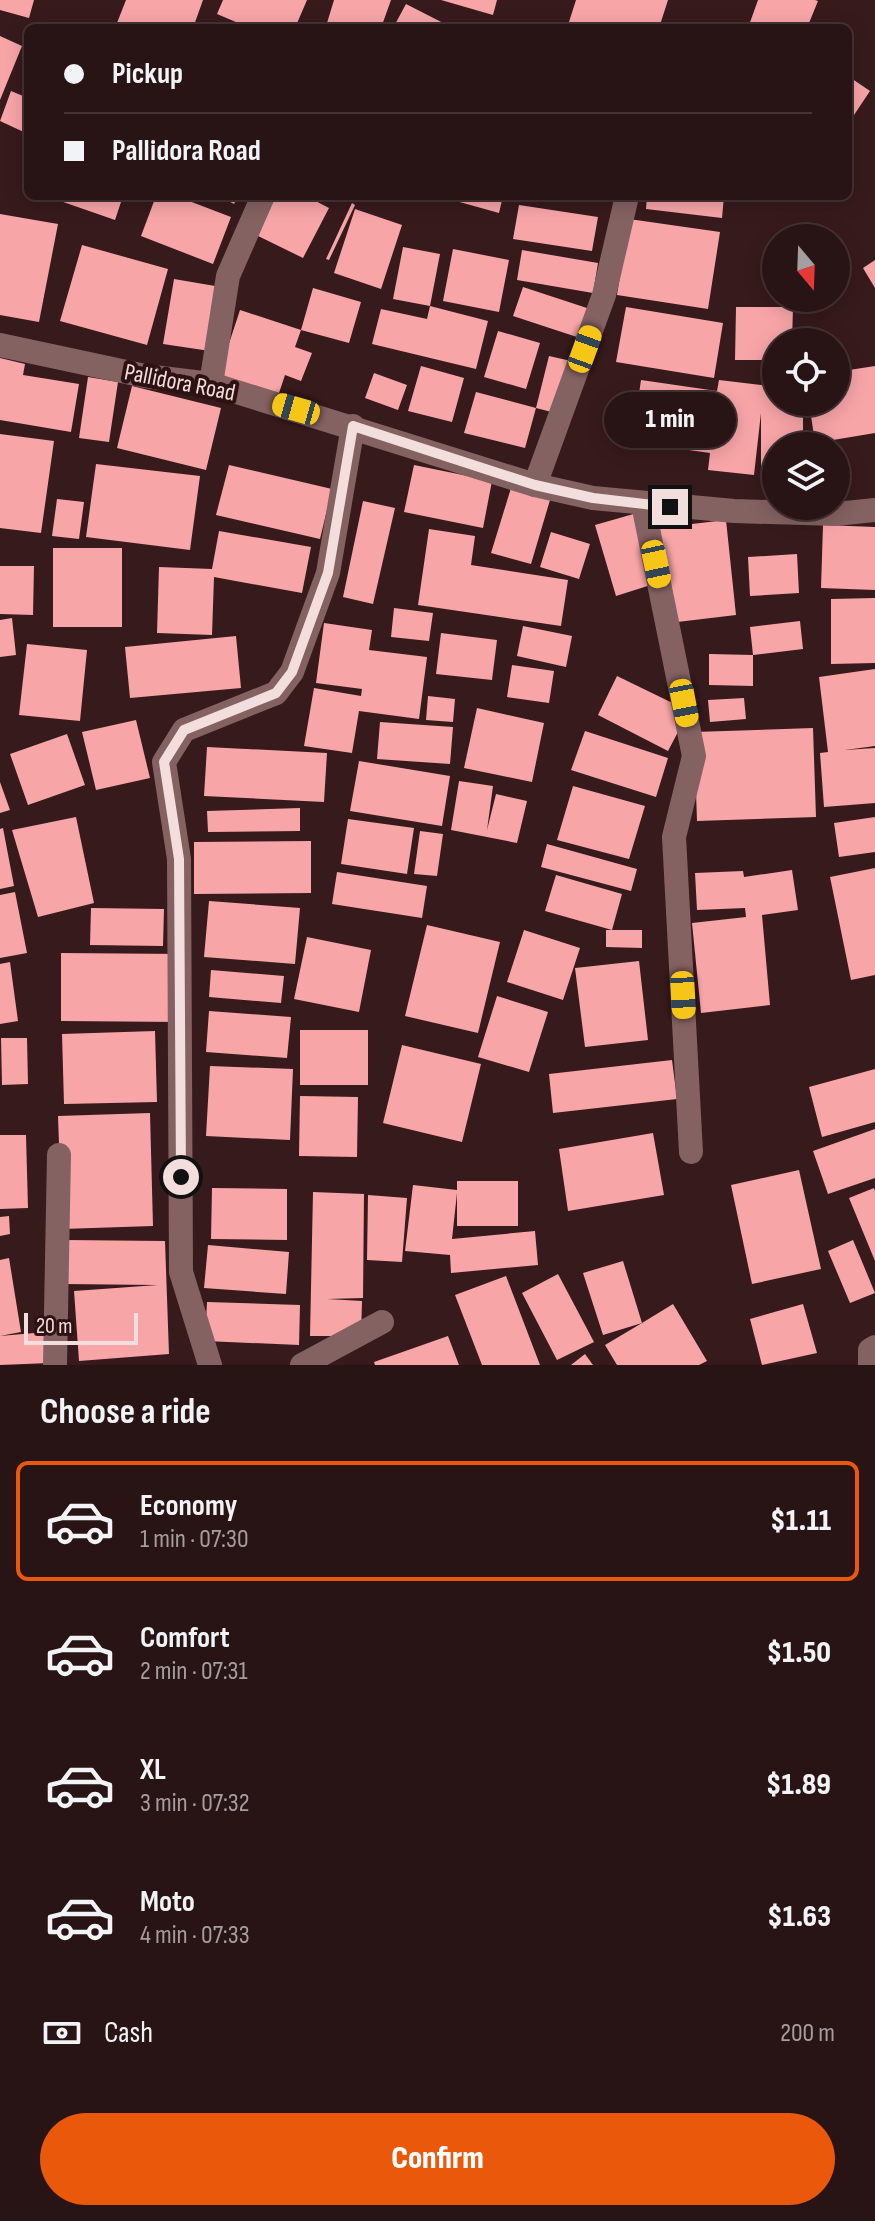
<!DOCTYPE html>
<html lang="en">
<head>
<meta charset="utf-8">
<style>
  :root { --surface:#291415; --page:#352122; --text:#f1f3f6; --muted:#a59ea0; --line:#453334; --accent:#ea580c }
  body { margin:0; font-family:"Sofia Sans Condensed",sans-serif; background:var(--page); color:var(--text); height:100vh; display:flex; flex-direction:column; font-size:30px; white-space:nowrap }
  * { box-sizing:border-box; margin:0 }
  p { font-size:26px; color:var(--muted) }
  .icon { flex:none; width:44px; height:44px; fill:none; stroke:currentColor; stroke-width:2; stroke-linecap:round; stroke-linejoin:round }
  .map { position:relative; height:1365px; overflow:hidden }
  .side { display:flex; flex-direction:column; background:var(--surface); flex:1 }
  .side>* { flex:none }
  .hud { position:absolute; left:24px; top:24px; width:828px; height:176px; border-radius:12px; box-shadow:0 4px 20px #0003,0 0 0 2px var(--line); display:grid; align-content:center; height:176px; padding:0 40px; background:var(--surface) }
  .needle { width:52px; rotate:161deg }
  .buttons { position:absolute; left:762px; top:224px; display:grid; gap:16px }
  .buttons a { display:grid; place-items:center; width:88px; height:88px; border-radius:50%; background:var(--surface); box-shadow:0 4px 20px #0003,0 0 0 2px var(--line); font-size:40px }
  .scale { position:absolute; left:24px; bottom:20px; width:114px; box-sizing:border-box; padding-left:8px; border:4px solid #f3dede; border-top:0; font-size:22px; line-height:28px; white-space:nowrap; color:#f3dede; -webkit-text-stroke:6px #2d1113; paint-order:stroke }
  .end { position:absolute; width:36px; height:36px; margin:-18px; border:10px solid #f3dede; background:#111; box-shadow:0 0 0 4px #111 }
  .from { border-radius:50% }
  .bubble { position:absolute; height:56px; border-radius:28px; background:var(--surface); box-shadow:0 4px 20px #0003,0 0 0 2px var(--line); font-size:26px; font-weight:800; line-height:56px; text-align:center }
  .car { position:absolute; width:24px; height:48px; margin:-24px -12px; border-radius:10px; box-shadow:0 0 6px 2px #0007; background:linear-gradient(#f5c518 24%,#345 0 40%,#f5c518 0 76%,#345 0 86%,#f5c518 0) }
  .hud b { display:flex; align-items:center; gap:28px; height:76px; font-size:30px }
  .hud b+b { border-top:2px solid var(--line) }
  .hud i { width:20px; height:20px; background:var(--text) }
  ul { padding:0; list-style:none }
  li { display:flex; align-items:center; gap:24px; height:120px; margin:0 16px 12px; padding:0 24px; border:4px solid transparent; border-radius:12px }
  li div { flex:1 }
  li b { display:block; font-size:30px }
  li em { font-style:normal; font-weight:800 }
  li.active { border-color:var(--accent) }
  li>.icon { width:72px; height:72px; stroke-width:1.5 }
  h2 { padding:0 40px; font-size:36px; line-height:96px }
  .pay { display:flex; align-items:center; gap:20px; height:88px; padding:0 40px; font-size:30px }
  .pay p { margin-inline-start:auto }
  .action { display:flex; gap:16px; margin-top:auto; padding:16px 40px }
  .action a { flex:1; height:92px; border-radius:48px; background:var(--accent); color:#fff; font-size:32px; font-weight:800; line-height:92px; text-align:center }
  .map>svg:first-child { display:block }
</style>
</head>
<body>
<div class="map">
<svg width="875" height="1365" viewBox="0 0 875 1365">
  <rect width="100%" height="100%" fill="#371a1c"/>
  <path fill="#f8a5a8" d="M0 0H34L29 18 0 10Z
    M126 0H203L193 28H115Z
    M223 0H307L295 28H250L217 14Z
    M334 0H391L381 28H343L327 23Z
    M441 0H497L493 15Z
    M576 0H668L659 28H567Z
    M758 0H815L818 1 807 28H748Z
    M406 4 453 28H393Z
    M671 22 689 27V28H670Z
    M0 36 22 46 0 100Z
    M848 76 870 91 848 124Z
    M11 91 28 98V134L0 121Z
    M46 196H123L115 220Z
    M156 196H176L231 217 213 264 141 236Z
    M219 196H238L234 204Z
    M261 196H306L329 208 303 258 244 229Z
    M438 196H503L499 213Z
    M647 196H724L722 218 646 209Z
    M352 203 355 205 329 260 326 259Z
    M519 205 598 217 592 251 513 239Z
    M355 209 402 225 381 289 334 273Z
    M0 214 58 224 39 322 0 315Z
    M629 219 720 232 708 309 617 295Z
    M82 245 168 269 147 345 60 321Z
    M403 247 440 254 430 306 488 321 476 369 372 344 381 309 427 319 430 306 393 299Z
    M453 249 509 260 499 312 443 301Z
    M522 250 598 263 593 293 517 280Z
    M875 260V288L863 268Z
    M174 279 221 287 210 351 163 344Z
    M523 287 593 310 583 339 513 316Z
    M313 288 361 302 349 343 301 330 295 347 312 353 301 381 285 375 277 399 217 380 240 310 301 330Z
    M626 307 723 323 714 378 616 362Z
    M736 307H793L792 342H776V360H735Z
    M498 331 540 343 526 389 484 377Z
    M549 356 580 363 567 416 536 408Z
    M0 358 25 364 23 375 79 384 71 432 0 420Z
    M421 366 464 378 452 422 408 411Z
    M875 366V433L815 443 809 402H836V372Z
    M374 373 407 385 398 410 365 398Z
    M88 377 118 382 109 442 79 438Z
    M641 380 717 391 719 380 761 385 776 382V402H803V446H776V468H761V413L754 475 708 470 710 453 632 442Z
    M132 386 221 408 206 470 117 448Z
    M476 392 536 408 525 448 464 433Z
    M0 434 54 441 41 533 0 528Z
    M96 464 200 476 190 550 86 537Z
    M229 465 332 489 320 539 216 515Z
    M414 465 492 481 483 528 404 512Z
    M511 488 550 500 531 564 491 553Z
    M57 499 84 502 79 539 52 536Z
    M363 501 395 508 373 604 343 597Z
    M637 513 657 583 616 596 595 525Z
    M726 520 736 615 669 623 658 528Z
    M823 525 875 527V590L821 588Z
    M429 529 475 536 471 565 568 580 561 626 418 605Z
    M219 531 311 547 302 593 214 577 212 635 157 633 159 567 212 569Z
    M551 532 590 544 579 579 540 567Z
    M53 548H122V627H53Z
    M797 554 799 593 750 596 748 557Z
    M0 566H34L33 615 0 614Z
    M875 598V663L831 664V599Z
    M394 608 433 613 429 641 391 637Z
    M12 618 16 655 0 657V620Z
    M800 621 803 649 753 655V686L709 685V654L753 655 750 627Z
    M324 623 372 630 369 650 427 657 419 719 359 711 352 753 304 746 314 688 361 696 362 689 316 683Z
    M523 626 572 636 566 667 517 656Z
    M441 633 497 640 492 680 436 674Z
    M236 636 241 688 130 698 125 647Z
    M27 644 87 650 80 721 19 715Z
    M512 665 554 671 549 703 507 697Z
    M875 669V746L845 750 875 748V803L824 807 820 753 828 752 819 677Z
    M617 676 689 711 668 751 598 715Z
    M428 696 455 699 453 722 426 720Z
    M744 698 746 719 710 722 708 700Z
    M477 708 544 723 532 782 464 768Z
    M136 720 150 778 96 790 82 732Z
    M380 722 453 727 450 764 377 759Z
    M813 728 816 817 697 821 694 732Z
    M585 731 668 758 656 797 571 770Z
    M67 734 85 785 28 805 10 754Z
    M207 747 327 753 324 802 204 796Z
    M359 761 450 776 442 826 350 811Z
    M459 781 493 786 487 830 496 794 527 801 517 843 451 830Z
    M0 782 10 810 0 813Z
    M573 786 645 806 629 859 557 840Z
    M300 808V831L208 832 207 811Z
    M76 817 94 903 38 917 12 830Z
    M875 817V852L839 857 834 823Z
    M348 819 414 828 407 874 341 864Z
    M3 828 14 886 0 889V829Z
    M420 831 443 834 437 876 414 874Z
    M311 841V893L194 894V842Z
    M547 844 637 869 631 891 541 867Z
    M875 868V975L851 980 830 877Z
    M792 870 798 910 762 915 770 1005 701 1013 692 923 746 917 745 908 697 910 695 873 743 871 744 877Z
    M337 872 427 886 422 918 332 904Z
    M556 875 622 894 612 930 545 911Z
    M15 892 27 953 0 958V895Z
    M209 901 300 908 295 964 204 957Z
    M91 908 164 909 163 946 90 945Z
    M427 925 500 942 478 1033 405 1016Z
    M524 930 580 948 563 1000 507 982Z
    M606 930H642V948L606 947Z
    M307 937 371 950 359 1012 294 999Z
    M61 953 182 954 181 1022 61 1021Z
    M639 961 648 1040 585 1047 575 968Z
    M10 962 18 1021 0 1024V964Z
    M211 970 284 976 281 1003 209 997Z
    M497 996 548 1012 529 1072 478 1057Z
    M209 1011 291 1017 287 1058 206 1052Z
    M300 1030H368V1085H300Z
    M155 1031 157 1102 64 1104 62 1034Z
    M1 1038H27L28 1084 2 1085Z
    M402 1045 481 1064 462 1142 383 1123Z
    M672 1060 677 1099 553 1113 549 1074Z
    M210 1066 293 1069 290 1140 206 1136Z
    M875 1069V1122L822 1137 809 1087Z
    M300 1096 358 1097 357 1157 299 1156Z
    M150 1113 153 1226 62 1229 58 1116Z
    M875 1129V1178L828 1194 813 1151Z
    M653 1133 664 1195 568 1211 559 1149Z
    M0 1135H26L28 1208 0 1209Z
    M799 1170 821 1269 752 1284 731 1185Z
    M457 1181H518V1226H457V1193L452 1239 535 1231 538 1265 451 1273 450 1255 405 1251 413 1185 457 1190Z
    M212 1188 287 1189V1240L211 1239Z
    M874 1188 875 1191V1261L849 1198Z
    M313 1192 364 1194 363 1298 327 1299 362 1301 361 1336H310Z
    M368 1195 407 1198 402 1262 367 1260Z
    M9 1216 10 1234 0 1236V1217Z
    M64 1240 165 1241 169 1354 79 1361 74 1291 158 1285 63 1284Z
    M853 1240 875 1293 850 1303 828 1251Z
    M208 1245 289 1252 286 1294 204 1288Z
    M9 1258 21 1332 0 1336V1260Z
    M623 1261 642 1323 673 1304 707 1361 699 1365H617L605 1345 642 1323 603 1335 583 1273Z
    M558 1274 594 1342 557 1360 522 1293Z
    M506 1276 540 1365H482L455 1295Z
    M207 1302 300 1305 299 1345 205 1341Z
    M803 1304 817 1353 762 1365 750 1319Z
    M46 1332 49 1363 0 1365V1336Z
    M448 1336 459 1365H375L374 1362Z
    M585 1354 593 1365H571Z"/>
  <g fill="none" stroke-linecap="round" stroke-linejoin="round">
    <path stroke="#856262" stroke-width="24" d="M211 384 228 276 263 196
      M535 485 604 295 627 196
      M643 504 694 756 674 837 691 1152
      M55 1365 59 1155
      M210 1365 181 1272 179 859 164 762 184 730 276 693 292 672 328 573 353 426
      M302 1365 382 1322
      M870 1365V1350L875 1347"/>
    <path stroke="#856262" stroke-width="24" d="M0 345 145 376 211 384 535 485 593 498 734 511 836 514 875 510"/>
  </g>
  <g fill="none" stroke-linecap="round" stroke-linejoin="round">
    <path stroke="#f3dede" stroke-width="10" d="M181 1177 179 859 164 762 184 730 276 693 292 672 328 573 353 426 535 485 593 498 670 507"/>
  </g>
  <g text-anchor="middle" stroke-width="8" stroke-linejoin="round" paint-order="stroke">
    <g font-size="24" fill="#f3dede" stroke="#2d1113">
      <text transform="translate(180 382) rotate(11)" y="8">Pallidora Road</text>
    </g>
  </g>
</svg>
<div class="buttons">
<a><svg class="needle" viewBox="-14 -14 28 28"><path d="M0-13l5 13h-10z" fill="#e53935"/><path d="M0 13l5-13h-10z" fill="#a59ea0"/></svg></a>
<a><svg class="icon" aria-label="locate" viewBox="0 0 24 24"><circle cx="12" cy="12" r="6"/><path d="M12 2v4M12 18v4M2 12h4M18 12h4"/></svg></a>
<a><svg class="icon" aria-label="layers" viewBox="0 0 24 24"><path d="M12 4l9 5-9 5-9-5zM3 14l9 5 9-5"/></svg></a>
</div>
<div class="scale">20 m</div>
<i class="end from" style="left:181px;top:1177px"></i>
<i class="end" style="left:670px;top:507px"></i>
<div class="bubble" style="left:604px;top:392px;width:132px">1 min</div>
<i class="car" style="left:585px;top:349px;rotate:20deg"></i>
<i class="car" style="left:296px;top:409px;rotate:286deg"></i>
<i class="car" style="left:656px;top:564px;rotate:168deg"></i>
<i class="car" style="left:684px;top:703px;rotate:169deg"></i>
<i class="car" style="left:683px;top:995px;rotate:177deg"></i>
<div class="hud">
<b><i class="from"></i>Pickup</b>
<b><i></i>Pallidora Road</b>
</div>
</div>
<section class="side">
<h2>Choose a ride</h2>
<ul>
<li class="active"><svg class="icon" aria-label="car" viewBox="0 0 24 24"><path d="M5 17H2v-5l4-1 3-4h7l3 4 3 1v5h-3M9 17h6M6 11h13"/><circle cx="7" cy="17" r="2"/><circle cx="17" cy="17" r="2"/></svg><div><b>Economy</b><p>1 min · 07:30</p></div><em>$1.11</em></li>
<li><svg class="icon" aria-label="car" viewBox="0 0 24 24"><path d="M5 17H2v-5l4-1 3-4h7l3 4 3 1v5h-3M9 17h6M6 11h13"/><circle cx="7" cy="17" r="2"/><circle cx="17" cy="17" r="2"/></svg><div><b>Comfort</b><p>2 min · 07:31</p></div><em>$1.50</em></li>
<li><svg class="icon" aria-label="car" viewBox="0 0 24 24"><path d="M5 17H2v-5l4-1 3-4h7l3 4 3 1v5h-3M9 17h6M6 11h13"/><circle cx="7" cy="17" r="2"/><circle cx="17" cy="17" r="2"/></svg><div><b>XL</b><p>3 min · 07:32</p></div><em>$1.89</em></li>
<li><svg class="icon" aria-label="car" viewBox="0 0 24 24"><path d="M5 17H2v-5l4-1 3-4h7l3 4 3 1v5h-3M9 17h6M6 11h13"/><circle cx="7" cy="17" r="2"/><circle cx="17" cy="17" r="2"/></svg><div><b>Moto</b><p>4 min · 07:33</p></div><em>$1.63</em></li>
</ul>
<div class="pay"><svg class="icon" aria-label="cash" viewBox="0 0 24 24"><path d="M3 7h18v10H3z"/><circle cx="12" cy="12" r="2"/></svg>Cash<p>200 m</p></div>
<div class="action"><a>Confirm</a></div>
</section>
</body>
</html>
